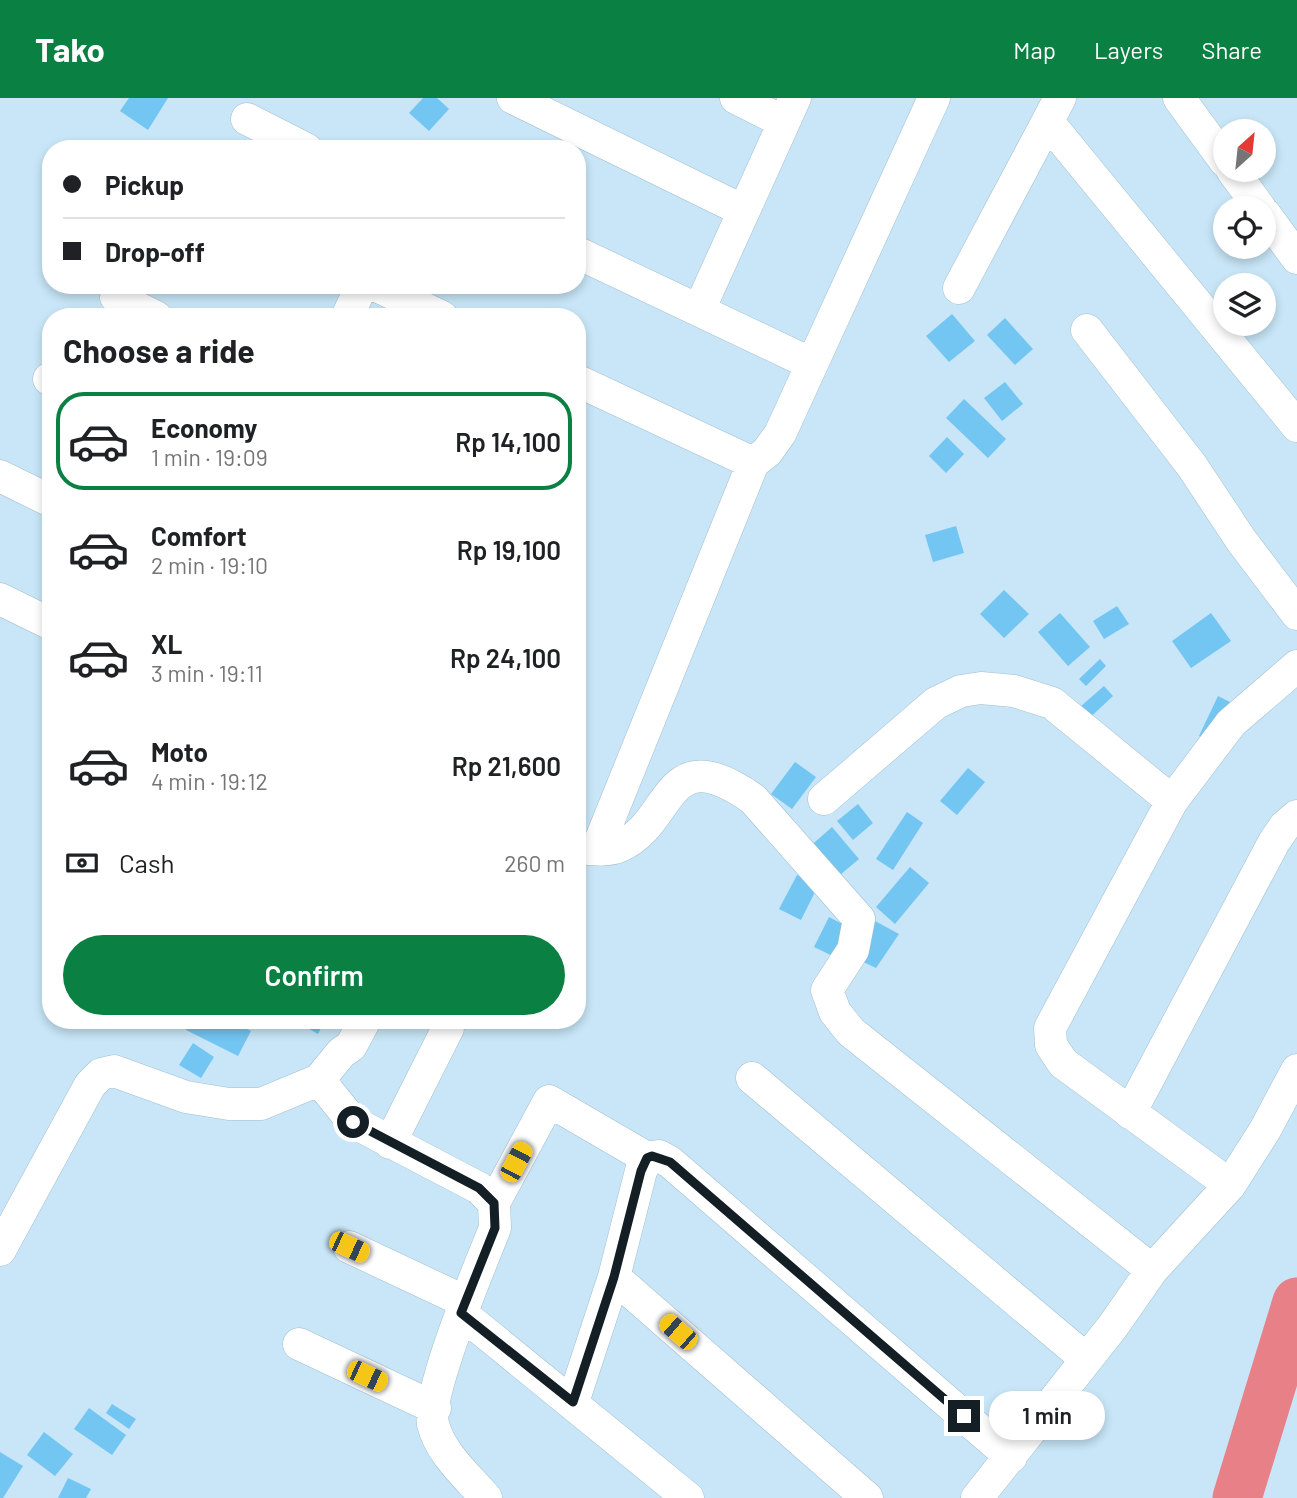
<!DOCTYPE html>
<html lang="en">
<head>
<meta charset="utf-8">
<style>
  :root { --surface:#fff; --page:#f6f6f6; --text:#202124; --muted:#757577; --line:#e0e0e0; --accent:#0b8043 }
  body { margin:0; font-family:Barlow,sans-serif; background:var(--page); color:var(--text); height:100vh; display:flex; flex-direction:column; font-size:26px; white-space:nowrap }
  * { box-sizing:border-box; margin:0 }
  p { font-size:23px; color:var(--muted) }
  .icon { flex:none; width:38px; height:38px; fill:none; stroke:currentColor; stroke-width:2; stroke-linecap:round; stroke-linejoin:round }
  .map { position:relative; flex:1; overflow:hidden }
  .details { position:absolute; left:42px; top:210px; width:544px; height:721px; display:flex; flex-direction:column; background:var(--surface); border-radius:28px; box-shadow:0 4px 10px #0003 }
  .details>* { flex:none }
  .guide { position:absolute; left:42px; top:42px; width:544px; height:154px; border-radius:28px; box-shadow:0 4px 10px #0003; display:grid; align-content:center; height:154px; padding:0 21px; background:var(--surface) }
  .needle { width:46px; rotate:27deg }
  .tools { position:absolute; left:1213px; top:21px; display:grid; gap:14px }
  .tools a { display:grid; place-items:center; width:63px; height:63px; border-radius:50%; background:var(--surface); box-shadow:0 4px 10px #0003; font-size:35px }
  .end { position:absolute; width:32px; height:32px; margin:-16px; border:9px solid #141f25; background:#fff; box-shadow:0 0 0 4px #fff }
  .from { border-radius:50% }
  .bubble { position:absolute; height:49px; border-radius:24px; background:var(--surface); box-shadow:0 4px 10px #0003; font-size:23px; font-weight:600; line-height:49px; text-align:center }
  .car { position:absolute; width:21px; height:42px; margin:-21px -10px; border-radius:9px; box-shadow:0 0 5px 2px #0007; background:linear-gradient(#f5c518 24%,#345 0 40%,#f5c518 0 76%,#345 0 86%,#f5c518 0) }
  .guide b { display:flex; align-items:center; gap:24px; height:66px; font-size:26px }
  .guide b+b { border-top:2px solid var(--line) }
  .guide i { width:18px; height:18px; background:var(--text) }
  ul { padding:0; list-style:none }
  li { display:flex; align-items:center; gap:21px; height:98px; margin:0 14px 10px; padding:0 7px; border:4px solid transparent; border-radius:28px }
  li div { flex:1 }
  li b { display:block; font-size:26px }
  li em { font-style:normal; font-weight:600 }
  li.on { border-color:var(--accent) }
  li>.icon { width:63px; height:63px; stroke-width:1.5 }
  h2 { padding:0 21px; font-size:32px; line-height:84px }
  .pay { display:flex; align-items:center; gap:18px; height:77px; padding:0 21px; font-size:26px }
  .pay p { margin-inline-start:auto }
  .action { display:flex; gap:14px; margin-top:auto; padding:14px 21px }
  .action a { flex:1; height:80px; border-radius:42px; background:var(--accent); color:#fff; font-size:28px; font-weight:600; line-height:80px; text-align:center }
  header { display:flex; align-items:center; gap:42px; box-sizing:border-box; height:98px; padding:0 35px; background:var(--accent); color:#fff }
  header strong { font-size:33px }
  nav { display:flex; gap:38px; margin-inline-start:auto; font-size:24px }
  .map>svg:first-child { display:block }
</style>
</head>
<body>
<header>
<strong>Tako</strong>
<nav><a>Map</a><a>Layers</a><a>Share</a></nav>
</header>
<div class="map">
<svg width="1297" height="1400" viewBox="0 0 1297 1400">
  <rect width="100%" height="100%" fill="#c8e6f7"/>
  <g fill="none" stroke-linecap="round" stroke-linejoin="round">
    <path stroke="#e88087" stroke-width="49" d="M1237 1400 1297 1204"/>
  </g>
  <path fill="#73c5f2" d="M129 0H168L148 32 120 13Z
    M423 0H437L449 11 429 33 409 15Z
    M952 216 975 243 949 264 926 238Z
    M1005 220 1033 251 1015 267 987 237Z
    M1005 284 1023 306 1002 323 984 300Z
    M964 301 1006 341 988 360 946 320Z
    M947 339 964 356 946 375 929 358Z
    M956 428 964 455 933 464 925 437Z
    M1004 492 1029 516 1004 540 980 516Z
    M1117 508 1129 526 1104 541 1093 523Z
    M1060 515 1090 549 1068 568 1038 534Z
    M1211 515 1231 543 1191 570 1172 543Z
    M1100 561 1106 568 1086 588 1079 581Z
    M1104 588 1113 598 1083 626 1073 615Z
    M1218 598 1234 606 1215 646 1199 638Z
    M795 664 816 679 792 711 771 696Z
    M968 670 985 684 957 717 940 703Z
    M858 706 873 725 853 742 837 723Z
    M907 714 923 725 893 772 876 761Z
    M832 729 859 761 834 782 807 751Z
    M910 769 929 785 895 826 876 809Z
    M797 777 818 788 801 822 779 811Z
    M829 819 852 831 837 860 814 849Z
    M875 823 899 836 876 870 855 860Z
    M191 922H230L251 933 238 958 186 932Z
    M293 922H325L318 936Z
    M193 945 214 959 201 980 179 967Z
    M112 1306 136 1321 129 1331 106 1315Z
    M89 1310 126 1337 112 1357 74 1331Z
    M44 1334 73 1356 55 1378 27 1357Z
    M0 1354 23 1368 3 1400H0Z
    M68 1380 91 1391 86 1400H58Z"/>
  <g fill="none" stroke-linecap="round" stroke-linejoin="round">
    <defs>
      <path id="minor" d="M513 0 744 113
        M736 0 784 24
        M1179 0 1225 63
        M247 21 306 51
        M1048 24 1297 328
        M1232 72 1260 110
        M1264 115 1297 160
        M578 155 812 266
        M375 187 442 219
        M959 190 1060 0
        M116 199 156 219
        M699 212 795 0
        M347 219 362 187
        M1087 232 1192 368 1241 442 1297 516
        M49 281 51 282
        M578 283 753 365 767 354 780 336 934 0
        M0 378 51 403
        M0 501 51 526
        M824 701 936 605 961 593 981 590 1014 593 1052 605 1172 703
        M578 750C591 751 607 754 620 748 675 724 663 638 753 701L859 821 853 852 827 892 835 914 851 934 1152 1172
        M597 751 753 365
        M752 980 1086 1261
        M319 982 353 1024 479 1090 494 1105 495 1130C481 1166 426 1294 433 1326 440 1355 467 1378 486 1400
        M1130 1015 1274 744 1285 728 1297 718
        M390 1045 448 930
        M1230 1087 1063 965 1051 947 1050 930 1172 703 1231 625 1297 568
        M494 1105 549 1003 647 1060
        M349 1149 466 1204
        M0 1152 90 987 101 976 114 973 186 999 229 1006H261L319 982 341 955 351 948 365 922
        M614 1179 867 1400
        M461 1215 688 1400
        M299 1246 435 1310
        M573 1304 614 1179 641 1073 647 1060 659 1058 670 1064 1011 1359
        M977 1400 1113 1228 1152 1172 1230 1087 1265 1032 1297 972"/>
    </defs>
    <use href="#minor" stroke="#a2bfcf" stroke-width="33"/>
    <use href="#minor" stroke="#fff" stroke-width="32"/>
  </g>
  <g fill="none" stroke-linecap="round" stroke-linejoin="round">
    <path stroke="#141f25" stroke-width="9" d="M353 1024 479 1090 494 1105 495 1130 461 1215 573 1304 614 1179 641 1073 647 1060 652 1058 670 1064 964 1318"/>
  </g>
</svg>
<div class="tools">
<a><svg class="needle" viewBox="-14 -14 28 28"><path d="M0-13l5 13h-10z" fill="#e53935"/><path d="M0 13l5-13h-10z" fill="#757577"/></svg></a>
<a><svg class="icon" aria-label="locate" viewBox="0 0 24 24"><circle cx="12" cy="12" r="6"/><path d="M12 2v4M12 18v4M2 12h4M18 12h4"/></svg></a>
<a><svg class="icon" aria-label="layers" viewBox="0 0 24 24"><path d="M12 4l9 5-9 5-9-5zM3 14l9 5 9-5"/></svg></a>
</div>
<i class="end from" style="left:353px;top:1024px"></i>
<i class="end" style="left:964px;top:1318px"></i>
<div class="bubble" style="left:989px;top:1293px;width:116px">1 min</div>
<i class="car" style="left:516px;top:1064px;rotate:28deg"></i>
<i class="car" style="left:349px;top:1149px;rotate:115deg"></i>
<i class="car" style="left:678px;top:1234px;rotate:311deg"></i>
<i class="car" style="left:367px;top:1278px;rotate:115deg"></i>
<div class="guide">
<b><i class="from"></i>Pickup</b>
<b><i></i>Drop-off</b>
</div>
<section class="details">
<h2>Choose a ride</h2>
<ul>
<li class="on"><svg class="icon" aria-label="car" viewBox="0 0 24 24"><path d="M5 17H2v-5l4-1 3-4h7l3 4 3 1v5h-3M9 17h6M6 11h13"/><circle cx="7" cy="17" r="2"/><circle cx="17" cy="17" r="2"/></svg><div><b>Economy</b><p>1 min · 19:09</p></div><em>Rp 14,100</em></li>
<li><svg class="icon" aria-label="car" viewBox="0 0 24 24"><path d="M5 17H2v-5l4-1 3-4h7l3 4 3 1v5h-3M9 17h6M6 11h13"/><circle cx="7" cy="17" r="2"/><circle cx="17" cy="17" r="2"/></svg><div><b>Comfort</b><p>2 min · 19:10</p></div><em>Rp 19,100</em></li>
<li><svg class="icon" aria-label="car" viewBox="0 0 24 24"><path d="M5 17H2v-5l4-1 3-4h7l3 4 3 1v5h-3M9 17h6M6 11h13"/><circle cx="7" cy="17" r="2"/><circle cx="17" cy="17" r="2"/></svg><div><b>XL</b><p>3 min · 19:11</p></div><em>Rp 24,100</em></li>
<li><svg class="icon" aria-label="car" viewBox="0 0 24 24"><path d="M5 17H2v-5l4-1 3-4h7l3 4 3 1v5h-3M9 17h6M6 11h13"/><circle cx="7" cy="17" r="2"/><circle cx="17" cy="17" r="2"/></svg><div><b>Moto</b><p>4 min · 19:12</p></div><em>Rp 21,600</em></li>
</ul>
<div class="pay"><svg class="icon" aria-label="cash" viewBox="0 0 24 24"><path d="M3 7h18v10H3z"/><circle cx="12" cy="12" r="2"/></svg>Cash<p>260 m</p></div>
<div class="action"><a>Confirm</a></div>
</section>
</div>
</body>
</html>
